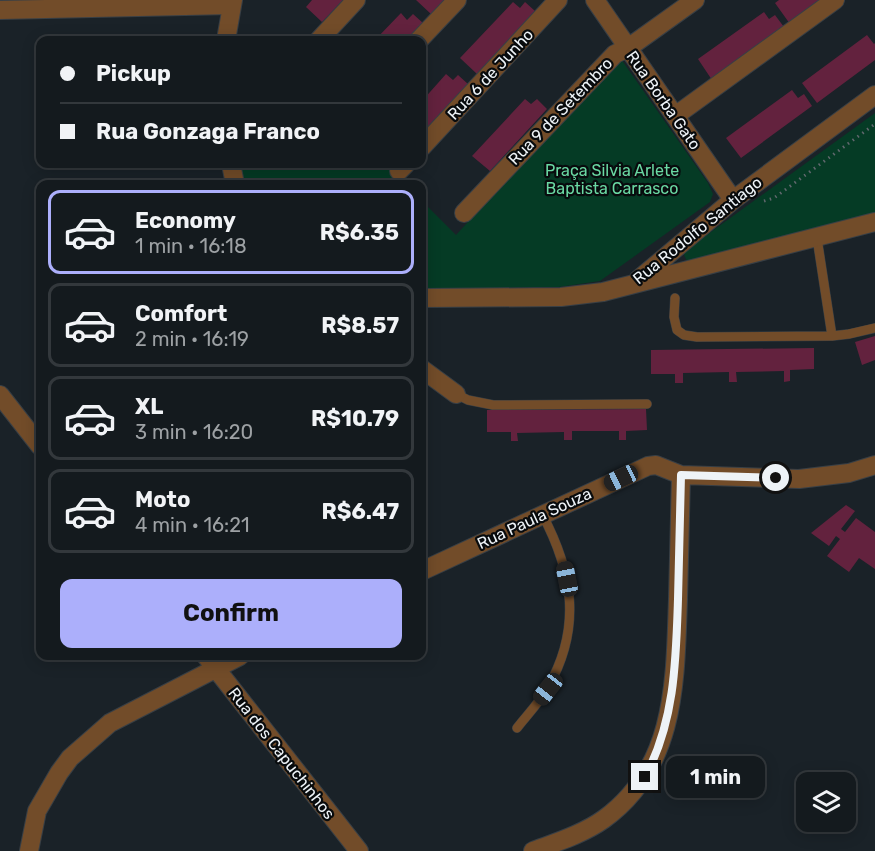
<!DOCTYPE html>
<html lang="en">
<head>
<meta charset="utf-8">
<style>
  :root { --surface:#141a1e; --page:#1d2327; --text:#f1f3f6; --muted:#9da1a4; --line:#33383c; --accent:#acaffb }
  body { margin:0; font-family:Rubik,sans-serif; background:var(--page); color:var(--text); height:100vh; display:flex; flex-direction:column; font-size:22px; white-space:nowrap }
  * { box-sizing:border-box; margin:0 }
  p { font-size:20px; color:var(--muted) }
  .icon { flex:none; width:33px; height:33px; fill:none; stroke:currentColor; stroke-width:2; stroke-linecap:round; stroke-linejoin:round }
  .map { position:relative; flex:1; overflow:hidden }
  .details { position:absolute; left:36px; top:180px; width:390px; height:480px; display:flex; flex-direction:column; background:var(--surface); border-radius:12px; box-shadow:0 3px 15px #0003,0 0 0 2px var(--line) }
  .details>* { flex:none }
  .guide { position:absolute; left:36px; top:36px; width:390px; height:132px; border-radius:12px; box-shadow:0 3px 15px #0003,0 0 0 2px var(--line); display:grid; align-content:center; height:132px; padding:0 24px; background:var(--surface) }
  .tools { position:absolute; left:796px; top:772px; display:grid; gap:12px }
  .tools a { display:grid; place-items:center; width:60px; height:60px; border-radius:12px; background:var(--surface); box-shadow:0 3px 15px #0003,0 0 0 2px var(--line); font-size:30px }
  .end { position:absolute; width:27px; height:27px; margin:-14px; border:8px solid #eef3f7; background:#111; box-shadow:0 0 0 3px #111 }
  .from { border-radius:50% }
  .bubble { position:absolute; height:42px; border-radius:12px; background:var(--surface); box-shadow:0 3px 15px #0003,0 0 0 2px var(--line); font-size:20px; font-weight:700; line-height:42px; text-align:center }
  .car { position:absolute; width:18px; height:36px; margin:-18px -9px; border-radius:8px; box-shadow:0 0 4px 2px #0007; background:linear-gradient(#222 24%,#8ab4d8 0 40%,#222 0 76%,#8ab4d8 0 86%,#222 0) }
  .guide b { display:flex; align-items:center; gap:21px; height:57px; font-size:22px }
  .guide b+b { border-top:2px solid var(--line) }
  .guide i { width:15px; height:15px; background:var(--text) }
  ul { padding:10px 0 0; list-style:none }
  li { display:flex; align-items:center; gap:18px; height:84px; margin:0 12px 9px; padding:0 12px; border:3px solid var(--line); border-radius:12px }
  li div { flex:1 }
  li b { display:block; font-size:22px }
  li em { font-style:normal; font-weight:700 }
  li.on { border-color:var(--accent) }
  li>.icon { width:54px; height:54px; stroke-width:1.5 }
  .cta { display:flex; gap:12px; margin-top:auto; padding:12px 24px }
  .cta a { flex:1; height:69px; border-radius:12px; background:var(--accent); color:#111; font-size:24px; font-weight:700; line-height:69px; text-align:center }
  .map>svg:first-child { display:block }
</style>
</head>
<body>
<div class="map">
<svg width="875" height="851" viewBox="0 0 875 851">
  <rect width="100%" height="100%" fill="#1a2228"/>
  <path fill="#053b25" d="M618 58 621 59 708 183 713 194 710 202 600 281 559 287 422 289V201L456 235Z
    M875 113V215L692 262 687 261 684 255 686 250Z
    M240 164H383L404 184H244Z"/>
  <path fill="#63223e" d="M312 0H343L322 22 306 7Z
    M416 0H444L431 14Z
    M779 0H822L790 24 775 3Z
    M513 2 520 8 525 2 535 11 477 74 460 58Z
    M764 12 769 19 775 15 784 27 712 80 698 59Z
    M401 13 407 20 413 14 423 23 407 40H375Z
    M867 35 874 44 875 43V60L817 103 802 83Z
    M446 74 453 80 458 75 468 84 422 134V101Z
    M792 90 798 98 804 94 812 106 741 158 726 138Z
    M525 99 531 104 537 99 547 109 490 171 472 156Z
    M875 336V360L862 365 855 342Z
    M814 348V369L790 370V381L784 382V371L736 372 737 382H729V372L683 373V383H675V374H651V350Z
    M646 409 647 430 626 431V440H619V431H572V440H564V432L517 433 518 441H511V432H487V410Z
    M846 505 855 511 841 529 845 532 856 518 875 532V569L859 558 849 572 827 556 840 539 836 536 829 546 811 533Z"/>
  <g fill="none" stroke-linecap="round" stroke-linejoin="round">
    <defs>
      <path id="lane" d="M817 238 832 336
        M675 298 674 317 677 330 684 335 697 337 832 336 849 334 875 328
        M456 394 468 400 493 405 647 404
        M517 728C527 715 540 702 548 687 582 628 573 572 542 514"/>
      <path id="street" d="M595 0 733 200
        M0 10 231 5
        M226 40 233 0
        M319 40 356 0
        M419 40 457 0
        M675 116 835 0
        M422 147 558 0
        M231 164 235 184
        M399 171 406 164
        M464 213 615 54 628 48 695 0
        M638 280 733 200 875 95
        M422 298 561 297 603 292 875 222
        M422 369 456 394
        M0 395 40 446
        M422 571 648 466 656 465 681 475 799 479 849 473 875 465
        M206 656 359 851
        M29 851 37 811 59 773 70 758 110 723 240 656
        M533 851C557 842 583 834 604 819 677 766 675 680 678 599 679 558 680 516 681 475"/>
    </defs>
    <use href="#lane" stroke="#383f45" stroke-width="10"/>
    <use href="#street" stroke="#383f45" stroke-width="20"/>
    <path stroke="#61686e" stroke-width="3" stroke-dasharray="1.5 4.5" stroke-linecap="butt" d="M764 201 774 198 875 124"/>
    <use href="#lane" stroke="#724c29" stroke-width="9"/>
    <use href="#street" stroke="#724c29" stroke-width="18"/>
  </g>
  <g fill="none" stroke-linecap="round" stroke-linejoin="round">
    <path stroke="#eef3f7" stroke-width="8" d="M645 777C675 721 676 660 678 599 679 558 680 516 681 475L776 478"/>
  </g>
  <g text-anchor="middle" stroke-width="4.5" stroke-linejoin="round" paint-order="stroke">
    <g font-size="16" fill="#eef3f7" stroke="#080b0d">
      <text transform="translate(490 74) rotate(-47)" y="6">Rua 6 de Junho</text>
      <text transform="translate(664 100) rotate(55)" y="6">Rua Borba Gato</text>
      <text transform="translate(560 111) rotate(-46)" y="6">Rua 9 de Setembro</text>
      <text transform="translate(697 230) rotate(-39)" y="6">Rua Rodolfo Santiago</text>
      <text transform="translate(534 518) rotate(-25)" y="6">Rua Paula Souza</text>
      <text transform="translate(282 753) rotate(52)" y="6">Rua dos Capuchinhos</text>
    </g>
    <g font-size="16" fill="#6ad9a3" stroke="#080b0d">
      <text x="612" y="176">Praça Silvia Arlete<tspan x="612" dy="18">Baptista Carrasco</tspan></text>
    </g>
  </g>
</svg>
<div class="tools">
<a><svg class="icon" aria-label="layers" viewBox="0 0 24 24"><path d="M12 4l9 5-9 5-9-5zM3 14l9 5 9-5"/></svg></a>
</div>
<i class="end from" style="left:776px;top:478px"></i>
<i class="end" style="left:645px;top:777px"></i>
<div class="bubble" style="left:666px;top:756px;width:99px">1 min</div>
<i class="car" style="left:621px;top:478px;rotate:245deg"></i>
<i class="car" style="left:567px;top:579px;rotate:349deg"></i>
<i class="car" style="left:548px;top:689px;rotate:218deg"></i>
<div class="guide">
<b><i class="from"></i>Pickup</b>
<b><i></i>Rua Gonzaga Franco</b>
</div>
<section class="details">
<ul>
<li class="on"><svg class="icon" aria-label="car" viewBox="0 0 24 24"><path d="M5 17H2v-5l4-1 3-4h7l3 4 3 1v5h-3M9 17h6M6 11h13"/><circle cx="7" cy="17" r="2"/><circle cx="17" cy="17" r="2"/></svg><div><b>Economy</b><p>1 min · 16:18</p></div><em>R$6.35</em></li>
<li><svg class="icon" aria-label="car" viewBox="0 0 24 24"><path d="M5 17H2v-5l4-1 3-4h7l3 4 3 1v5h-3M9 17h6M6 11h13"/><circle cx="7" cy="17" r="2"/><circle cx="17" cy="17" r="2"/></svg><div><b>Comfort</b><p>2 min · 16:19</p></div><em>R$8.57</em></li>
<li><svg class="icon" aria-label="car" viewBox="0 0 24 24"><path d="M5 17H2v-5l4-1 3-4h7l3 4 3 1v5h-3M9 17h6M6 11h13"/><circle cx="7" cy="17" r="2"/><circle cx="17" cy="17" r="2"/></svg><div><b>XL</b><p>3 min · 16:20</p></div><em>R$10.79</em></li>
<li><svg class="icon" aria-label="car" viewBox="0 0 24 24"><path d="M5 17H2v-5l4-1 3-4h7l3 4 3 1v5h-3M9 17h6M6 11h13"/><circle cx="7" cy="17" r="2"/><circle cx="17" cy="17" r="2"/></svg><div><b>Moto</b><p>4 min · 16:21</p></div><em>R$6.47</em></li>
</ul>
<div class="cta"><a>Confirm</a></div>
</section>
</div>
</body>
</html>
